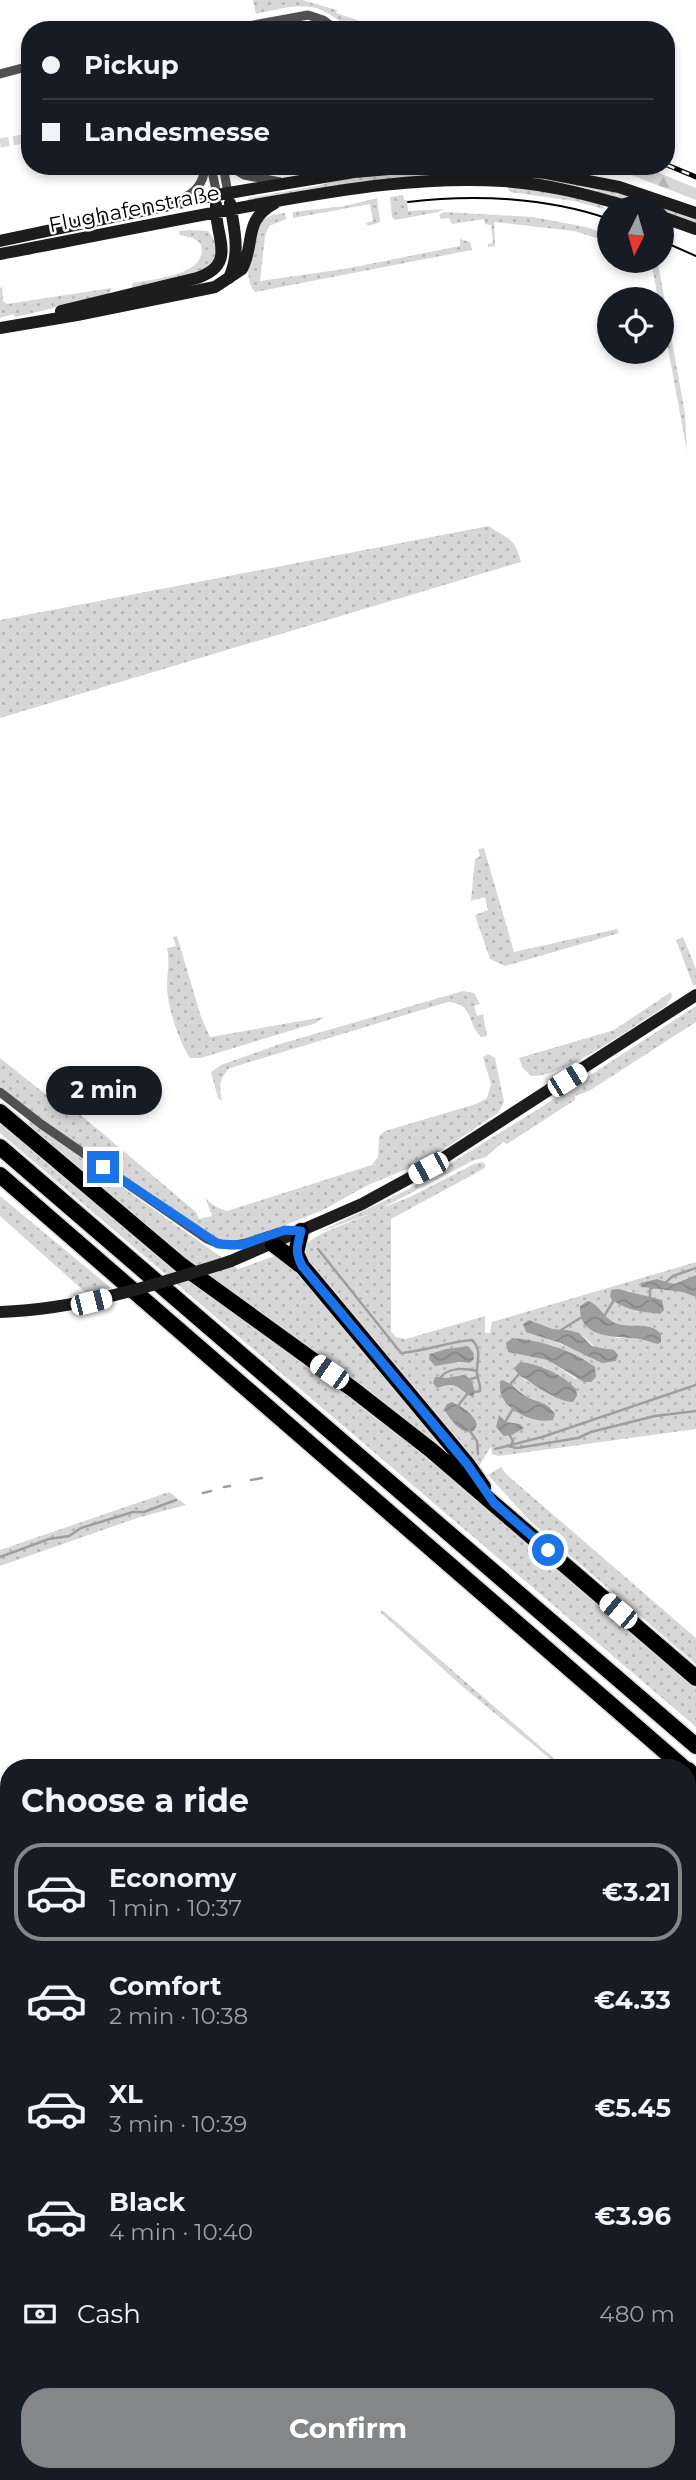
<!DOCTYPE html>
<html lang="en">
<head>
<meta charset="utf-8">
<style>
  :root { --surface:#171b24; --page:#20242c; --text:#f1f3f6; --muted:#9ea1a6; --line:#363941; --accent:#858687 }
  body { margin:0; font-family:Montserrat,sans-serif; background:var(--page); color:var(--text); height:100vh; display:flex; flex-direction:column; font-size:26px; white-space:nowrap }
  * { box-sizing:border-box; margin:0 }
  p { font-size:23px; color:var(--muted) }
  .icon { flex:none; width:38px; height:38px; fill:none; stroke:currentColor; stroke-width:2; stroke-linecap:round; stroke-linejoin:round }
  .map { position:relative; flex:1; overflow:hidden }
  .panel { position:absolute; left:0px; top:1759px; width:696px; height:723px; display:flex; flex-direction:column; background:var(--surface); border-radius:28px 28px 0 0; box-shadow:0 4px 10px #0003 }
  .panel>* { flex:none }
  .top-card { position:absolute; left:21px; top:21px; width:654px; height:154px; border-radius:28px; box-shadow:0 4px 10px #0003; display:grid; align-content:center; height:154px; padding:0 21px; background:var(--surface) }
  .needle { width:46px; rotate:185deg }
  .buttons { position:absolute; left:597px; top:196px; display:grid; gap:14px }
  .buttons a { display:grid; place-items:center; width:77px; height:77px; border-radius:50%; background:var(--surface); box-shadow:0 4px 10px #0003; font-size:35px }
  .end { position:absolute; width:32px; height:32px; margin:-16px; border:9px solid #1a73e8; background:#fff; box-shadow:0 0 0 4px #fff }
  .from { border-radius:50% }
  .bubble { position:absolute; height:49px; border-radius:24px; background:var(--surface); box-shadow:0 4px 10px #0003; font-size:23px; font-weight:700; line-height:49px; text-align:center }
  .car { position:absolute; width:21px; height:42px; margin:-21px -10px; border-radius:9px; box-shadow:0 0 5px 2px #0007; background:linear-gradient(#fff 24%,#345 0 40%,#fff 0 76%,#345 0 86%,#fff 0) }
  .top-card b { display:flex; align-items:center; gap:24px; height:66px; font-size:26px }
  .top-card b+b { border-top:2px solid var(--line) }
  .top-card i { width:18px; height:18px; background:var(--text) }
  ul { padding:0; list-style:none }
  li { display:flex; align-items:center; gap:21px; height:98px; margin:0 14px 10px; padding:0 7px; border:4px solid transparent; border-radius:28px }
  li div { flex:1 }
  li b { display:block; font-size:26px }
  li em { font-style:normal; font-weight:700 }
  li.on { border-color:var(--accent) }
  li>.icon { width:63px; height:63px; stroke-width:1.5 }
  h2 { padding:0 21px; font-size:32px; line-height:84px }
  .pay { display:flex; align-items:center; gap:18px; height:77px; padding:0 21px; font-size:26px }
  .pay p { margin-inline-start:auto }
  .primary-button { display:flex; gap:14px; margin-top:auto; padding:14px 21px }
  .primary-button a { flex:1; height:80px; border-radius:28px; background:var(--accent); color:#fff; font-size:28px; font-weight:700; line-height:80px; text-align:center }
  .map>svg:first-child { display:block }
</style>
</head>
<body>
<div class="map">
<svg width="696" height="2480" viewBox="0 0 696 2480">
  <defs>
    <pattern id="grass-dots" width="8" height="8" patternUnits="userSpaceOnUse" patternTransform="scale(1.75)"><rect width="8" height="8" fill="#d7d7d7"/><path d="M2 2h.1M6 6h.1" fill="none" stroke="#b7b7b7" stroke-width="1.8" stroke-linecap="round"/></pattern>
    <pattern id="forest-firs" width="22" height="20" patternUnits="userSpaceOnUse" patternTransform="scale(1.75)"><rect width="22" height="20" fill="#d7d7d7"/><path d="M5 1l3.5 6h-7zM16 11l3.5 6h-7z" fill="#b7b7b7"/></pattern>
    <pattern id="water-waves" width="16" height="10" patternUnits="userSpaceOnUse" patternTransform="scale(1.75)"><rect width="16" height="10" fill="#9e9e9e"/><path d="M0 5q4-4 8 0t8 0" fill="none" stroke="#868686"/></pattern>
  </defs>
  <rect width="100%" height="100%" fill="#fff"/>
  <path fill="url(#grass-dots)" fill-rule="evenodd" d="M253 0H302L337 10 336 13 357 20 355 27 365 30C343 30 336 14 316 8 297 3 274 10 256 14Z
    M409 172 468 173 248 201V198L317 186 340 179Z
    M529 178C587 180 641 199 696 218V223L662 211V208H654L585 188Z
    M507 187 541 190 603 204 604 209 574 201 510 192Z
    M403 195 404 200H407L408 211 444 209 438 212 395 220 392 217 390 197Z
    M377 198 380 222 368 226 366 223 373 221 370 204 293 218V212L345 206Z
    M444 212 533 217 586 227 609 235V242L574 231 494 222 495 246 488 247V244L493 243 491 225 485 224 484 219 452 224 449 218 441 219 439 215Z
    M285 213 286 219 269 226 265 236 260 281 344 269 460 246V239L470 242 472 250 255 292C240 276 254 241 258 222L272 215Z
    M189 230 208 231C217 241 217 249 216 261L202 271 131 289 133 283C153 279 212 275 200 243L193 238 180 235 179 231Z
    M648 261H657L658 263 685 414 687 451 662 316V299H658L652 266Z
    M2 287 3 301 7 304 112 288 108 295 16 317 13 314 0 318V288Z
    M489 526C507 540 514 535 521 562L0 718V620Z
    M484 848 514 952 617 929 619 933 505 966 490 959 475 915 488 910 485 897 471 901 475 859 480 856 478 849Z
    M177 936 201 1017 210 1037 324 1017 316 1023 201 1058H190C179 1042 168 1008 167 988 167 974 170 963 167 948L176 946 173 937Z
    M683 937 696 969V985H693L676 940Z
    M463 991 474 993 480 1004 474 1006 477 1016 483 1014 487 1036 481 1037C466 1023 475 1004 448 1002L230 1068C219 1078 219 1086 222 1101L218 1098 211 1072 221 1065 280 1044Z
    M671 992 672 997 666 1006C636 1024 564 1078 531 1076L523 1068 519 1058 614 1030Z
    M696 1006V1022L589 1091 575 1096V1100L507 1144 503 1142 486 1157 472 1161 382 1208 410 1197 474 1164 482 1162 485 1164V1168L391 1219V1331L396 1337 406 1339 485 1316V1333H490L492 1322 696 1262V1275L674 1284 657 1279 641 1287 682 1292 696 1297V1429L498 1456 492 1454 491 1446 479 1466 314 1273C310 1265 303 1257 306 1247 309 1234 356 1221 369 1214L317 1233 409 1189 540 1108ZM627 1290 642 1296 660 1314 629 1308ZM598 1307C600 1310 602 1313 604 1316 619 1334 647 1317 661 1334L658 1344 634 1338H616ZM529 1320 553 1329 568 1330 583 1336 595 1347 608 1348 595 1358 543 1337ZM512 1338 551 1345 590 1363 576 1379 547 1360 508 1352 509 1340ZM461 1347 471 1363 453 1362 430 1354ZM544 1367 576 1389 560 1399 523 1379ZM505 1380 526 1396 552 1408 555 1415 549 1421 526 1416Z
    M488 1054 495 1058 504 1102 498 1113 426 1161 368 1185 323 1210 246 1241 216 1240 41 1120 0 1086V1058L59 1105 70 1106 196 1212 199 1219 212 1216 206 1199 216 1207 227 1211 372 1165 378 1157 379 1136 385 1131 476 1104 487 1098 491 1084 483 1057Z
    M0 1120 220 1304 339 1386 434 1460 696 1685V1727L0 1133Z
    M29 1121 238 1269 272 1257H281L304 1278 456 1462C309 1355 160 1250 28 1123Z
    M0 1196 111 1288 85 1292 0 1216Z
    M501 1467 506 1474 696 1638V1664L530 1521 488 1475Z
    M169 1492 186 1505 137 1518 0 1566V1550Z
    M382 1610 400 1625 564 1767H560L463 1687 380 1612Z
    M688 2048 696 2052V2280L688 2276Z
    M9 2061V2211L0 2214V2064Z
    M9 2246V2365L0 2364V2249Z
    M688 2311 696 2312V2480H0V2369L9 2371V2473H688Z"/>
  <path fill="url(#forest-firs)" d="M608 166H642L696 188V200Z
    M9 2013V2061L0 2064V2017Z
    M9 2211V2246L0 2249V2214Z"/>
  <path fill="url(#water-waves)" d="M696 1275V1297L682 1292 641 1287V1283L657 1279 674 1284Z
    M618 1289 662 1300 664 1310 660 1314C644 1312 621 1310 610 1297L611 1290Z
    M588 1301C602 1306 604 1320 618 1324 633 1328 650 1321 661 1334V1342L658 1344C649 1342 640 1338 630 1338 609 1336 578 1336 580 1306Z
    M529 1320 553 1329 568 1330 579 1333 592 1346 614 1350 618 1355 616 1361 602 1363 560 1343 526 1332 523 1324Z
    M512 1338C540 1340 573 1350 595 1367L596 1377 591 1382H584L547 1360 508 1352 506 1343Z
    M468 1346 473 1352 474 1359 470 1363 459 1362 435 1366 429 1359 430 1354 446 1349Z
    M520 1362C540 1364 562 1374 576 1389L577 1396 573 1402C562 1404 522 1379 515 1370V1367Z
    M463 1375 471 1379 475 1392 473 1397C460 1392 459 1379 437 1388L433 1383 435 1377 447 1378Z
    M501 1380C512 1382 516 1391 526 1396 537 1403 549 1402 555 1414L553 1420C532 1425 493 1406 501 1380Z
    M452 1402C462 1407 473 1413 477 1424L474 1431C460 1435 451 1420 444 1409L447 1404Z
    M499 1415 506 1422 520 1424 524 1428 512 1435 504 1436 496 1427Z
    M688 1928 696 1935V1972L688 1974Z"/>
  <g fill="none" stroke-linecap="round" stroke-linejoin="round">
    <path stroke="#9e9e9e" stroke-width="2.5" d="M318 1249 401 1353C425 1351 448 1342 472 1340 483 1351 476 1361 477 1374 478 1381 481 1384 480 1391L475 1392
      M665 1283 673 1276 696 1268
      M650 1300V1289L652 1288
      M603 1318 614 1300
      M561 1330 582 1317
      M441 1377C449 1367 466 1368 477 1371
      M471 1379 478 1377
      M511 1386V1383L520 1373
      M457 1407 468 1393
      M505 1422 514 1407
      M469 1430 477 1441 478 1454
      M509 1434 513 1441 511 1445
      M508 1446 517 1448 578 1438 591 1432 655 1416 696 1411
      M495 1449 542 1437 696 1385
      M251 1480 262 1478
      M224 1487 230 1486
      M203 1493 211 1491
      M0 1557 49 1539 69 1536 81 1528 133 1512H144L176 1500
      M688 2026 696 2028
      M0 2027 9 2025
      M0 2220 9 2219
      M688 2285 696 2289"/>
    <path stroke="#d9d9d9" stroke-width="9" stroke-dasharray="9 4.5" stroke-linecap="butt" d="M0 143 30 138"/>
    <defs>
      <path id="highway" d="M0 1112 181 1265 354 1390 431 1450 696 1678
        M0 1147 696 1746
        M0 1175 684 1768
        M301 1231 296 1253 302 1266 467 1464 483 1487
        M273 1244 300 1265
        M688 1770 696 1778"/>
    </defs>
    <use href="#highway" stroke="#dbdbdb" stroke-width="19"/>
    <path stroke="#505050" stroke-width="9" d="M226 30 308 15 323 20 337 30
      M0 74 30 66
      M211 166 217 195
      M223 166 228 193
      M229 166 244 175 280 182
      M181 199C196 193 204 182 205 166
      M0 1092 41 1124 207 1239C243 1257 262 1229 296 1231"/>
    <path stroke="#1d1d1d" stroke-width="12" d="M662 217 696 229
      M0 241 217 195 354 172 401 168H486L546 173 619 187 696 213
      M0 254C89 237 177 219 266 203 344 189 424 176 503 181 548 184 590 195 633 208
      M229 278C241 252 234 229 230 203
      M61 311 197 278C239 264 214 236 216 205
      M0 328 77 315 215 287 242 269C256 242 242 221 275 203
      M231 1261 362 1204 428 1168 696 995"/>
    <use href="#highway" stroke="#000" stroke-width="16"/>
    <path stroke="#000" stroke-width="2" d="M408 202C473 194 546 197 609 219
      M662 241 696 256"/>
    <defs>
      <path id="rail" d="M667 165 696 177"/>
    </defs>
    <use href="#rail" stroke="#000" stroke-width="5"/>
    <use href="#rail" stroke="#fff" stroke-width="2.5" stroke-dasharray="8" stroke-linecap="butt"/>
    <path stroke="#1d1d1d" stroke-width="12" d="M0 1312C81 1309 155 1285 231 1261"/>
  </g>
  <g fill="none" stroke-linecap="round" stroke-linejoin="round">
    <path stroke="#1a73e8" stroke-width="9" d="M103 1167 218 1244 242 1245 285 1230 301 1231C297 1246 295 1253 302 1266L467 1464 494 1503 548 1550"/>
  </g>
  <g text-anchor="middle" stroke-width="5" stroke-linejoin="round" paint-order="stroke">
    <g font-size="21" fill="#000" stroke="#fff">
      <text transform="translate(134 209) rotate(-11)" y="7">Flughafenstraße</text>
    </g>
  </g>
</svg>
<div class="buttons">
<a><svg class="needle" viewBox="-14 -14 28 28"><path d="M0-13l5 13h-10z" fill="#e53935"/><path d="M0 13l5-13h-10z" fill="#9ea1a6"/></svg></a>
<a><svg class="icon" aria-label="locate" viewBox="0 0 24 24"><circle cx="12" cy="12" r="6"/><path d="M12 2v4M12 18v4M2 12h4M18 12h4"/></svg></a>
</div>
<i class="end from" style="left:548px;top:1550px"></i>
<i class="end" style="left:103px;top:1167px"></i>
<div class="bubble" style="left:46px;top:1066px;width:116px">2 min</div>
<i class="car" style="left:567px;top:1080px;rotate:58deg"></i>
<i class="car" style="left:428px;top:1168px;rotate:242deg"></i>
<i class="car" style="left:91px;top:1302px;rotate:76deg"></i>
<i class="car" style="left:329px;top:1372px;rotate:305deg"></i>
<i class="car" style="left:618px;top:1611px;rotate:310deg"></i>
<div class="top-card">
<b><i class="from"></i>Pickup</b>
<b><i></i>Landesmesse</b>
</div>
<section class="panel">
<h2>Choose a ride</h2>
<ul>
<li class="on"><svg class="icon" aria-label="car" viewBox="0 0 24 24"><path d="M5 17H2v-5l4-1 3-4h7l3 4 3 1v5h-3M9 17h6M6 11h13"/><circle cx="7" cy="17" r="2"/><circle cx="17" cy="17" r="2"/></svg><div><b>Economy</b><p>1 min · 10:37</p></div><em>€3.21</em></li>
<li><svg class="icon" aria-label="car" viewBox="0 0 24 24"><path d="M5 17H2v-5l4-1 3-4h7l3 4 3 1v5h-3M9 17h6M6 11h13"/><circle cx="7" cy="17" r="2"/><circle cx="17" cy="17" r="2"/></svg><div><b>Comfort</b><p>2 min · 10:38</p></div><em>€4.33</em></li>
<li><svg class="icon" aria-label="car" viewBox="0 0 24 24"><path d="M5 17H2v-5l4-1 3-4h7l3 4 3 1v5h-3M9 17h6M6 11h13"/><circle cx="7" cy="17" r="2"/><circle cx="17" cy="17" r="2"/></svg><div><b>XL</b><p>3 min · 10:39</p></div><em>€5.45</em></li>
<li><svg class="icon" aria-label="car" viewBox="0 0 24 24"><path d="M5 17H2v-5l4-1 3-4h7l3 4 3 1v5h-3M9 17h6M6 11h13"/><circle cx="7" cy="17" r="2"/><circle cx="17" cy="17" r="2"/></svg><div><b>Black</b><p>4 min · 10:40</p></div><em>€3.96</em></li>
</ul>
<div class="pay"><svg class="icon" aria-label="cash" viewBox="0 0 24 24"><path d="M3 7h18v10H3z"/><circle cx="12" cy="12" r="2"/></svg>Cash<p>480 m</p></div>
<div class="primary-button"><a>Confirm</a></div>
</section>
</div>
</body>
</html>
